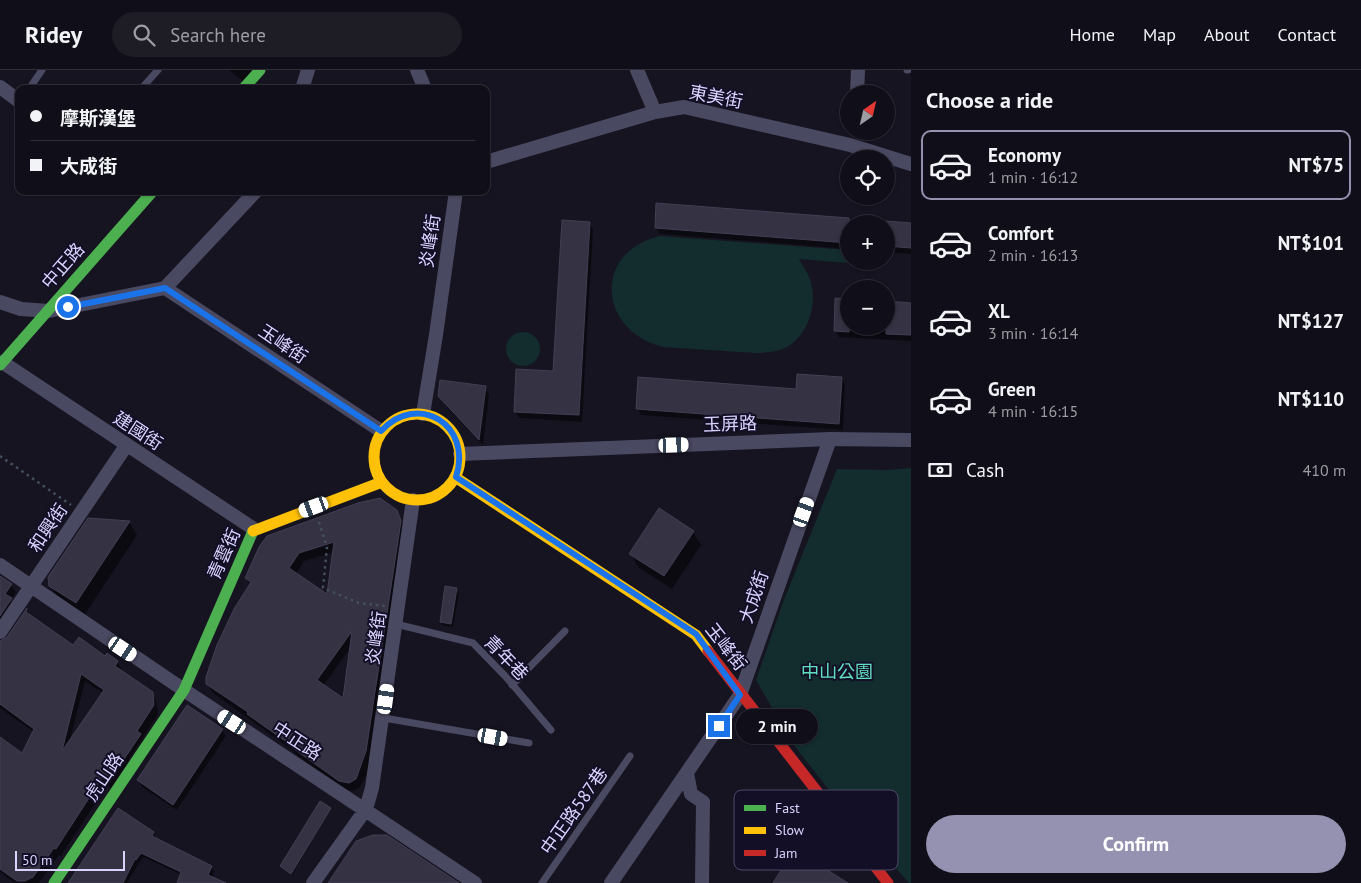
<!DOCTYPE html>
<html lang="en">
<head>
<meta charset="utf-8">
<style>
  :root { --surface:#100f19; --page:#1e1d26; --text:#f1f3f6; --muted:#9c9ca2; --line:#302f38; --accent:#9591b1 }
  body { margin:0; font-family:"PT Sans","Noto Sans TC",sans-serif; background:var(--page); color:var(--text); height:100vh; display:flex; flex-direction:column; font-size:19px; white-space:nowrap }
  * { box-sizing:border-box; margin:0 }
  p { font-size:16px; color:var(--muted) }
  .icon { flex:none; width:28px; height:28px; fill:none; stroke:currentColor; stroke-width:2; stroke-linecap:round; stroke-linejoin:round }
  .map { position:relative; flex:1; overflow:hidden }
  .sheet { display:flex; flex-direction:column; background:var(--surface); width:450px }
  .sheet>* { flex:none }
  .hud { position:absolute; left:15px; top:15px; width:475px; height:110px; border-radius:10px; box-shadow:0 1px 4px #0004,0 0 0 1px var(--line); display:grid; align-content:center; height:110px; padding:0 15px; background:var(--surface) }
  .needle { width:32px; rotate:34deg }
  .fabs { position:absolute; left:840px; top:15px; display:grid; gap:10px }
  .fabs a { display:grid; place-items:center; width:55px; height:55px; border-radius:50%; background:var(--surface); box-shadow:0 1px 4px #0004,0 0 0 1px var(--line); font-size:25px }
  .scale { position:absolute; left:15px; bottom:12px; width:110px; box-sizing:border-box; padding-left:5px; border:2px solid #d9d4ff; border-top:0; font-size:14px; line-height:18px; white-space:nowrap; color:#d9d4ff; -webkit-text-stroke:4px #130f26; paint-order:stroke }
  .end { position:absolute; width:22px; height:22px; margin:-11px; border:6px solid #1a73e8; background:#fff; box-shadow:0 0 0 2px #fff }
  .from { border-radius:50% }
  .bubble { position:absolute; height:35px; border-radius:18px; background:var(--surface); box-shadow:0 1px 4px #0004,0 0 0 1px var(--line); font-size:16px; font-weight:800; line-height:35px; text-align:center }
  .car { position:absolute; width:15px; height:30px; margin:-15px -8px; border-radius:6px; box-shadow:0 0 4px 1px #0007; background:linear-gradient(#fff 24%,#345 0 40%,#fff 0 76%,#345 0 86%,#fff 0) }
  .hud b { display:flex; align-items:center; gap:18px; height:48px; font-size:19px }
  .hud b+b { border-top:1px solid var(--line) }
  .hud i { width:12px; height:12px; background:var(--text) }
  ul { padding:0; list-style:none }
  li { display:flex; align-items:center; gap:15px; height:70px; margin:0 10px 8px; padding:0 5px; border:2px solid transparent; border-radius:10px }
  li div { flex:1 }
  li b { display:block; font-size:19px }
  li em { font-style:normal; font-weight:800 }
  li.current { border-color:var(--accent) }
  li>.icon { width:45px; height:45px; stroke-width:1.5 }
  h2 { padding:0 15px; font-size:22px; line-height:60px }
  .pay { display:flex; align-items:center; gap:12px; height:55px; padding:0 15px; font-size:19px }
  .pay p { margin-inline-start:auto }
  .action { display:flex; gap:10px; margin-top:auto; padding:10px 15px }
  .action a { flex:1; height:58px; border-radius:30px; background:var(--accent); color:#fff; font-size:20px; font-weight:800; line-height:58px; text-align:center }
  header { display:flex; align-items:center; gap:30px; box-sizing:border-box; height:70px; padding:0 25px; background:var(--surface); border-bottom:1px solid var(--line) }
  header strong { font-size:24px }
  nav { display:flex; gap:28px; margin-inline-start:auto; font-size:18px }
  .search { width:350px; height:45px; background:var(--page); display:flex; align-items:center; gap:12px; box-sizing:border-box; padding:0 18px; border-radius:28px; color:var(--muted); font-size:19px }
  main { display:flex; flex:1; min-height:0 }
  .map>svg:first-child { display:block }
</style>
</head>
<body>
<header>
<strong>Ridey</strong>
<div class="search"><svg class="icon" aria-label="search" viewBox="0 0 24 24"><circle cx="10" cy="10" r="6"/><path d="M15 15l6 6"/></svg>Search here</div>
<nav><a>Home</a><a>Map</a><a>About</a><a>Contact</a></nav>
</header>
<main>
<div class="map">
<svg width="911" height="813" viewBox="0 0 911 813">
  <rect width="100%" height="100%" fill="#161421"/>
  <path fill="#132c2d" d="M660 166 849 180V191H875V195L799 189C802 195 807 201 810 209 818 232 809 265 787 277 777 282 766 283 756 283L663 277C598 261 592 182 660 166Z
    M506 279a17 17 0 1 1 34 0a17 17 0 1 1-34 0Z
    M911 398V813H909L846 742 793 674 756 610 783 532 837 399 889 400Z"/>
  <path fill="#0007" fill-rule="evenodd" d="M229 0H254L244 12Z
    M658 134 911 155V184L886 182V154H849V179L660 164 656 157Z
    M589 153 593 160 582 352 519 348 515 341 554 303Z
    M911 234V271L839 267 835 260 849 256H886Z
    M842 308 845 315 843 360 641 345 637 338 797 320Z
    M485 318 489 324 483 375 450 341 439 326Z
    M396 441 405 460 374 672 366 706 360 717 354 721 345 720 294 683 291 679 213 623 207 614 251 515 246 508 260 478ZM334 482 328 526 296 504 304 491ZM351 577 344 631 323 616Z
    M89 449 129 452 137 465 84 546 58 529 50 515Z
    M693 462 701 475 672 519 638 497 631 484Z
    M0 507 11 515 16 522 10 531 14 539 0 560Z
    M456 519 459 524 453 557 443 556 441 552Z
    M27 541 30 546 74 577 105 588 107 585 117 592 122 600 120 602 152 623 156 631 158 644 111 718 107 715 61 786 59 785 39 813H15L0 802V669L23 684 34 662 0 638V572L8 568ZM85 611 103 623 70 670Z
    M222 660 226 666 177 740 142 717 138 710Z
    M330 739 292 805 282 798 281 796Z
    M154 763 155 769 211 797 214 801 211 813H178L182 805 143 787 127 812 129 813H69Z
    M824 792 828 799 826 801 846 813H774Z"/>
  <path fill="#343243" stroke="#433f54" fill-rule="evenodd" d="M656 133 849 148V173L655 158Z
    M562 150 590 152 579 345 514 342 516 299 553 301Z
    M886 151 911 153V178L886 176Z
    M835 228 849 229V262L834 261Z
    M886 231 911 233V265L886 264Z
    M797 304 842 307 839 354 636 339 638 307 796 319Z
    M440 310 486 316 479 370 438 326Z
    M380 428 397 440 401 451 366 681 356 709 349 713 339 711 287 674 288 673 247 644 248 642 206 614V607L217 575 234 539 251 512 245 508 259 477 267 466 358 433ZM334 472 327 524 289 498 299 483ZM352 561 343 628 317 610Z
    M659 438 694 461 664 506 629 484Z
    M88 448 130 451 76 533 49 516 48 507Z
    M0 506 12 514 5 524 12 528 0 546Z
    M445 516 457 518 451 554 440 552Z
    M27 538 26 542 73 575 79 567 105 586 107 583 118 591 115 596 153 622 154 635 137 661 141 664 118 698 116 697 106 711 102 708 56 779 54 778 33 807 25 811H17L0 799V667L22 683 34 659 0 634V571L7 567ZM81 604 104 620 62 681Z
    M187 635 223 659 173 735 137 710Z
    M320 731 331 738 291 804 280 796Z
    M118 738 154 762 152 766 212 796 208 805 226 813H177L181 802 141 783 136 790 135 789 123 813H68Z
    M373 765H387L459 813H328L356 771Z
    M797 774 825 791 821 796 848 813H773Z"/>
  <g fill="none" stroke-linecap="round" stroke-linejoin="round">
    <path stroke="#44505f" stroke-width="2.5" stroke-dasharray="2.5 4" stroke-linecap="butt" d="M0 386 71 435
      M319 452 327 477 323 518 359 533 385 536"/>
    <path stroke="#4a4962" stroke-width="7" d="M907 0H908
      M29 19 42 0
      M141 19 158 0
      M396 554 473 573 506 607 551 660
      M512 615 565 561
      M384 648 529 673
      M542 813 630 686"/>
    <path stroke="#4a4962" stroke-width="14" d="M417 0 425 19
      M637 0 655 42
      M0 17 19 31
      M302 19 308 0
      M857 24 858 0
      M486 92 655 42 684 37 850 75 911 94
      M165 218 256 121
      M0 232 21 239 49 241 165 218 381 361
      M2 292 254 459
      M423 344 436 265 456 121
      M460 384 830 369 911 370
      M0 495 184 620 475 813
      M0 562 126 376
      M687 703 691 724 703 732 702 813
      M313 813 366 739 372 718 413 430
      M611 813 740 625 830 369"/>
    <path stroke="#4caf50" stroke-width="11" d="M243 19 260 0
      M0 295 153 121
      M54 813 184 620 253 461"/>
    <path stroke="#ffc107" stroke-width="11" d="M374 387a43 43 0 1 1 86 0a43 43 0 1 1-86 0Z
      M455 407 696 565 708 581
      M253 461 382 412"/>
    <path stroke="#c62828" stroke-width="11" d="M708 581 888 813"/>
  </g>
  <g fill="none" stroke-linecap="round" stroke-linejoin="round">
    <path stroke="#1a73e8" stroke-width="6" d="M68 237 165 218 381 361C418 321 473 355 456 407L696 564 740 625 719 656"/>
  </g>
  <g text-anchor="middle" stroke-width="4" stroke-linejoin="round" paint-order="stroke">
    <g font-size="18" fill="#d9d4ff" stroke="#130f26">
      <text transform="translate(716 27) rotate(11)" y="6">東美街</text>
      <text transform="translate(430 171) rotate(-82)" y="6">炎峰街</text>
      <text transform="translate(63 196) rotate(-49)" y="6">中正路</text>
      <text transform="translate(283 274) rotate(34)" y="6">玉峰街</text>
      <text transform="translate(730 354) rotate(-2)" y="6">玉屏路</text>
      <text transform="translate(138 361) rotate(33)" y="6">建國街</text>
      <text transform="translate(48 458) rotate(-56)" y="6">和興街</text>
      <text transform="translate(224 484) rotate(-66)" y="6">青雲街</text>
      <text transform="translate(754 527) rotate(-71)" y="6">大成街</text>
      <text transform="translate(376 568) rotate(-82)" y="6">炎峰街</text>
      <text transform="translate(726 577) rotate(52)" y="6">玉峰街</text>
      <text transform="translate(506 588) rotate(46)" y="6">青年巷</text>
      <text transform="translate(297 671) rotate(33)" y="6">中正路</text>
      <text transform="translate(104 707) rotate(-56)" y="6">虎山路</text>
      <text transform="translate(574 741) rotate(-55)" y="6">中正路587巷</text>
    </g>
    <g font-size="18" fill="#5fe0c0" stroke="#130f26">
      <text x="837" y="608">中山公園</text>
    </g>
  </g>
  <rect x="734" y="720" width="164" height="80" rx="8" fill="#130f26" stroke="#4e4a67" stroke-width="1"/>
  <rect x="744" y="735" width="22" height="6" fill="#4caf50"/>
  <rect x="744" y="757" width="22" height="7" fill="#ffc107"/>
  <rect x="744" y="780" width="22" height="6" fill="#c62828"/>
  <g font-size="14" fill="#d9d4ff">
    <text x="775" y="743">Fast</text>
    <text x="775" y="765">Slow</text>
    <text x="775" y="788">Jam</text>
  </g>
</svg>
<div class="fabs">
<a><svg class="needle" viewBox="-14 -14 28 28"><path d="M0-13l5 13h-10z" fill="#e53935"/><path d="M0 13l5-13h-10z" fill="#9c9ca2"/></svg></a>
<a><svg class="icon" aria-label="locate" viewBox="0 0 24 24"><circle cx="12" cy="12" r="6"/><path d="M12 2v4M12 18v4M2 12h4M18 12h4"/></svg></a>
<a>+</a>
<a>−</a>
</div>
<div class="scale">50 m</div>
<i class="end from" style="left:68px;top:237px"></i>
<i class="end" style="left:719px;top:656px"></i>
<div class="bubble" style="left:736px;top:639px;width:82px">2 min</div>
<i class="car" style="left:674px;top:375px;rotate:88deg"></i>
<i class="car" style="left:314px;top:437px;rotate:250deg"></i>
<i class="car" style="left:804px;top:442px;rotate:20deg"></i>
<i class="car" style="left:123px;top:579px;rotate:124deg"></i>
<i class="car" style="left:386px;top:629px;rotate:8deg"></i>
<i class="car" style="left:232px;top:652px;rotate:303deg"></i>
<i class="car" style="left:493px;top:667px;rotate:100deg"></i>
<div class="hud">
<b><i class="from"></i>摩斯漢堡</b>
<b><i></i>大成街</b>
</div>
</div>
<section class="sheet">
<h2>Choose a ride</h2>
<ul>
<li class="current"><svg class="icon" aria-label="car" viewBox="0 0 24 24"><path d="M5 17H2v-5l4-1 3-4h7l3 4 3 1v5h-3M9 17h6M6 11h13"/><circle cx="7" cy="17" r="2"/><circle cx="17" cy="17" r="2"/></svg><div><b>Economy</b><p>1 min · 16:12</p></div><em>NT$75</em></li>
<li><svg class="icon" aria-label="car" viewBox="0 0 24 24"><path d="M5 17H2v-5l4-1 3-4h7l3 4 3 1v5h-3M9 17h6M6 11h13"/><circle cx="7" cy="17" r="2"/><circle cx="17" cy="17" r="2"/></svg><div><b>Comfort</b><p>2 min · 16:13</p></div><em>NT$101</em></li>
<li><svg class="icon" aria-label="car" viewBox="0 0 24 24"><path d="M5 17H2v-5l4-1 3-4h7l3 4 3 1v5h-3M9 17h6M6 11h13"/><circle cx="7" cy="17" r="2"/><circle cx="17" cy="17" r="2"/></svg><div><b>XL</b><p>3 min · 16:14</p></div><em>NT$127</em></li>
<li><svg class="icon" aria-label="car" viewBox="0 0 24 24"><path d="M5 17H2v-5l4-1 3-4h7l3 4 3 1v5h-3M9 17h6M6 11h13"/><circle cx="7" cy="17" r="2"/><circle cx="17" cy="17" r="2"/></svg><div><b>Green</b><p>4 min · 16:15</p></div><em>NT$110</em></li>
</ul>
<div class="pay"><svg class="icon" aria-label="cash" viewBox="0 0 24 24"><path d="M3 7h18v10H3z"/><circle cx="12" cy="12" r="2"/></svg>Cash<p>410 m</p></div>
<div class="action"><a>Confirm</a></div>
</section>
</main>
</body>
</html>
